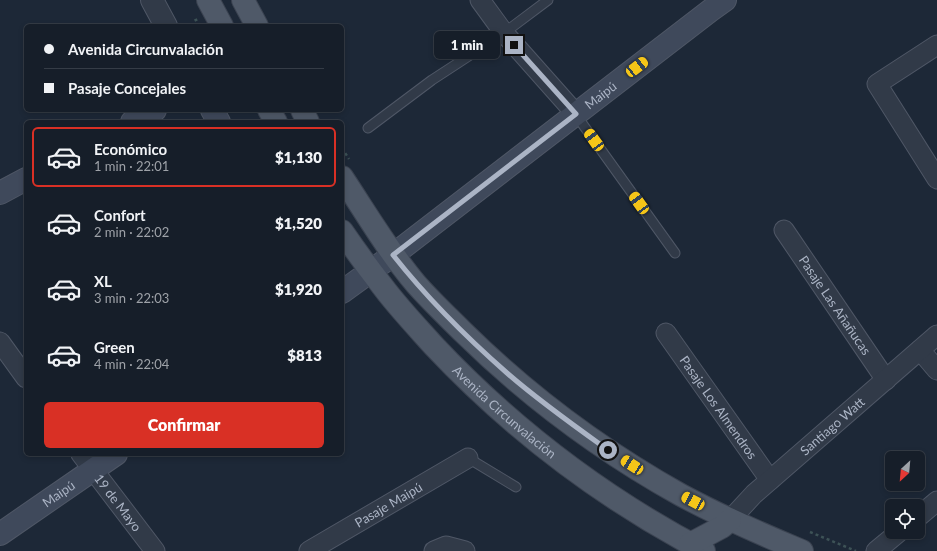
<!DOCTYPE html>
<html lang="es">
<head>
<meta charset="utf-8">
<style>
  :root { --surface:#161e29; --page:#232b35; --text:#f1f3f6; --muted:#9ea2a8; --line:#353c46; --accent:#d93025 }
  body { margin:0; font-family:Lato,sans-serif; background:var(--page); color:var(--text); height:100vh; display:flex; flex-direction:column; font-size:15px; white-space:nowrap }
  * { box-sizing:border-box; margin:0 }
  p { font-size:13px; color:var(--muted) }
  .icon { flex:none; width:22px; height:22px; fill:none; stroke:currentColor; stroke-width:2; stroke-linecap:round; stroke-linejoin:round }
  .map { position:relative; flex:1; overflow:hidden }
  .side { position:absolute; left:24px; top:120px; width:320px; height:336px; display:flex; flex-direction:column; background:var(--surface); border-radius:6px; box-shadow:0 2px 6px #0003,0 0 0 1px var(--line) }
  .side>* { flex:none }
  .guide { position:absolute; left:24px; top:24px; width:320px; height:88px; border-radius:6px; box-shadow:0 2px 6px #0003,0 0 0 1px var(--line); display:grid; align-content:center; height:88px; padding:0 20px; background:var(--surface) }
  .needle { width:26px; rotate:206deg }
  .controls { position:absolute; left:885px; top:451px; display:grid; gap:8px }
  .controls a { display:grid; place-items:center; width:40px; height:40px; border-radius:6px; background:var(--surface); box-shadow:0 2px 6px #0003,0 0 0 1px var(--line); font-size:20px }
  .end { position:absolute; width:18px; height:18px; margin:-9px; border:5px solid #abb4c5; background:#111; box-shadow:0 0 0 2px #111 }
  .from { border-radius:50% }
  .bubble { position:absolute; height:28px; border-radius:6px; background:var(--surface); box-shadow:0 2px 6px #0003,0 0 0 1px var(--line); font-size:13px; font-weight:800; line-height:28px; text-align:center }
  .car { position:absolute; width:12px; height:24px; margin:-12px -6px; border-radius:5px; box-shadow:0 0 3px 1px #0007; background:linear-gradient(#f5c518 24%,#345 0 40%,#f5c518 0 76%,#345 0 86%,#f5c518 0) }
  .guide b { display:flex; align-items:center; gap:14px; height:38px; font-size:15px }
  .guide b+b { border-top:1px solid var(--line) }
  .guide i { width:10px; height:10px; background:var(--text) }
  ul { padding:7px 0 0; list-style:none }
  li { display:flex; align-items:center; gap:12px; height:60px; margin:0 8px 6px; padding:0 12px; border:2px solid transparent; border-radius:6px }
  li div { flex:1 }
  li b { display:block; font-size:15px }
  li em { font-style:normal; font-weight:800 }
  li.current { border-color:var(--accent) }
  li>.icon { width:36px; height:36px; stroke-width:1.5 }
  .primary-button { display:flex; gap:8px; margin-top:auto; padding:8px 20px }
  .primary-button a { flex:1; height:46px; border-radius:6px; background:var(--accent); color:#fff; font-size:16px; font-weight:800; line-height:46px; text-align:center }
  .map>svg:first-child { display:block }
</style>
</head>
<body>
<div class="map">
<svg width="937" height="551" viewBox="0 0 937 551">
  <rect width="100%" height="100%" fill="#1d2837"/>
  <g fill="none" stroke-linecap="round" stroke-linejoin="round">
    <defs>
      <path id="service" d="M576 115 675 253
        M368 128 432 80 504 33 548 0
        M468 458 516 487"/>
      <g id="minor">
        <path d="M480 0 504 33 576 114"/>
        <path d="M937 45 877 84 937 179"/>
        <path id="s1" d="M784 230 886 380"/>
        <path id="s2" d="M666 333 770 480"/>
        <path d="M0 342 26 378"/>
        <path d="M920 350 937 370"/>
        <path id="s3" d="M81 454 155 551"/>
        <path d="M918 517 937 501"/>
        <path id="s4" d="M730 520 754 494 937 335"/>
        <path id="s5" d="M309 551 468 458"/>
        <path d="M434 551 446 546 465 551"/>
        <path d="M876 551 899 532"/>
      </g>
      <path id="tertiary" d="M152 0 166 26"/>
      <g id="secondary">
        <path d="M212 110 219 122"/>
        <path d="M132 122 155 110"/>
        <path d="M0 193 26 179"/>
        <path id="s6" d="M342 292 393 255 711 10 725 0"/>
        <path id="s7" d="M0 534 116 454"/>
      </g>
      <g id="primary">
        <path d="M208 0 222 26"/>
        <path d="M243 0 257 26"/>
        <path d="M269 110 276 122"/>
        <path d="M302 110 308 122"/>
        <path d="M342 177C366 213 388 251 416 284 431 301 447 316 463 332 527 395 602 451 681 495 720 516 761 534 802 551"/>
        <path id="s8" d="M342 231C355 250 369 269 383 287 398 307 416 326 433 345 511 428 603 498 704 551"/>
        <path d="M690 544 722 527 730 520"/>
      </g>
    </defs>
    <use href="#service" stroke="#4f5766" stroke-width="11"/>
    <use href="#minor" stroke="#4f5766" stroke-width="21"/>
    <use href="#tertiary" stroke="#4f5766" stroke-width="24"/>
    <use href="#secondary" stroke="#4f5766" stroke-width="24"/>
    <use href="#primary" stroke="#3b4351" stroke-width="24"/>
    <path stroke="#3d5256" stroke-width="2.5" stroke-dasharray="3 3" stroke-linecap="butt" d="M196 26 194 21 198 19
      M342 148 349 159
      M810 532 856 551"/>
    <use href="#service" stroke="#313a48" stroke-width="9"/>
    <use href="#minor" stroke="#313a48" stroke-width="19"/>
    <use href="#tertiary" stroke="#313a48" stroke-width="22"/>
    <use href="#secondary" stroke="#3f495b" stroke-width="22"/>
    <use href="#primary" stroke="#4f5968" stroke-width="22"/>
  </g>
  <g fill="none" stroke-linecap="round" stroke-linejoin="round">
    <path stroke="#abb4c5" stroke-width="5" d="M514 45 576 114 393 255C427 298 466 337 507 373 539 401 573 425 608 450"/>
  </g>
  <g text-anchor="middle" stroke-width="3" stroke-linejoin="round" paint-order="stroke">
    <g font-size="13" fill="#abb4c5" stroke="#171f2c">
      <text dy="5" stroke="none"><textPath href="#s6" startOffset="325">Maipú</textPath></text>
      <text dy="5" stroke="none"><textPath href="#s1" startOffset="91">Pasaje Las Añañucas</textPath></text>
      <text dy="5" stroke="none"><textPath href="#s2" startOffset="91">Pasaje Los Almendros</textPath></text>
      <text dy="5" stroke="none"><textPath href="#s8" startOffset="244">Avenida Circunvalación</textPath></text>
      <text dy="5" stroke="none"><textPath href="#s4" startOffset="139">Santiago Watt</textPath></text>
      <text dy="5" stroke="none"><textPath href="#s7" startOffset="71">Maipú</textPath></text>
      <text dy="5" stroke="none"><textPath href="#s3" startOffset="61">19 de Mayo</textPath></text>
      <text dy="5" stroke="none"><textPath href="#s5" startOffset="92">Pasaje Maipú</textPath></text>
    </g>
  </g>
</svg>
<div class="controls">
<a><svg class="needle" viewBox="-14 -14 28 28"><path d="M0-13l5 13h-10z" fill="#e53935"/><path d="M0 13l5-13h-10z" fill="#9ea2a8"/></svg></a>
<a><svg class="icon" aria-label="locate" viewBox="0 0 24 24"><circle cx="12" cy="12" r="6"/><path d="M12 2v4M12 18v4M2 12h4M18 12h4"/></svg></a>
</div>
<i class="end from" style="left:608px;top:450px"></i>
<i class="end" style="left:514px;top:45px"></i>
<div class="bubble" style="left:434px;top:31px;width:66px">1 min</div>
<i class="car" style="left:637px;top:67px;rotate:52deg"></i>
<i class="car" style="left:594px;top:140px;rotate:324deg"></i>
<i class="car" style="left:639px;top:203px;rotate:324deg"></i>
<i class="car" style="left:632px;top:465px;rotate:303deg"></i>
<i class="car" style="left:693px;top:501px;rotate:298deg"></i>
<div class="guide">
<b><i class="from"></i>Avenida Circunvalación</b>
<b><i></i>Pasaje Concejales</b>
</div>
<section class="side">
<ul>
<li class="current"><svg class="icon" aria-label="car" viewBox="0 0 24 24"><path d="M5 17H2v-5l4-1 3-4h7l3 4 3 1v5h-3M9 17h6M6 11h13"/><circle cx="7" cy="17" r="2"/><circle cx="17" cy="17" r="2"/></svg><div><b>Económico</b><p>1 min · 22:01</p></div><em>$1,130</em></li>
<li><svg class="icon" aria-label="car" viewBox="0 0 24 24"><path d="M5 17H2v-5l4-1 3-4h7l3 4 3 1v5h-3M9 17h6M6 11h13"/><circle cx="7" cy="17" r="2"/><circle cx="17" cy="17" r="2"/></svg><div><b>Confort</b><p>2 min · 22:02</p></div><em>$1,520</em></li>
<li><svg class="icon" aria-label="car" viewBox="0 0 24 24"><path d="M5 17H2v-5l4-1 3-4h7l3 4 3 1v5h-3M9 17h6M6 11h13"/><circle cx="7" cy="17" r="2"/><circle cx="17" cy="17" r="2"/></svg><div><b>XL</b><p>3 min · 22:03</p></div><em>$1,920</em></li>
<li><svg class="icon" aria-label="car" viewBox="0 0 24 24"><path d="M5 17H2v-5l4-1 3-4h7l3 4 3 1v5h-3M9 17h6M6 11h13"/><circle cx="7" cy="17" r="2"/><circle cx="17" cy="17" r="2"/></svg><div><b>Green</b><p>4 min · 22:04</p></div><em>$813</em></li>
</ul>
<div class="primary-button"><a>Confirmar</a></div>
</section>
</div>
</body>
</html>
